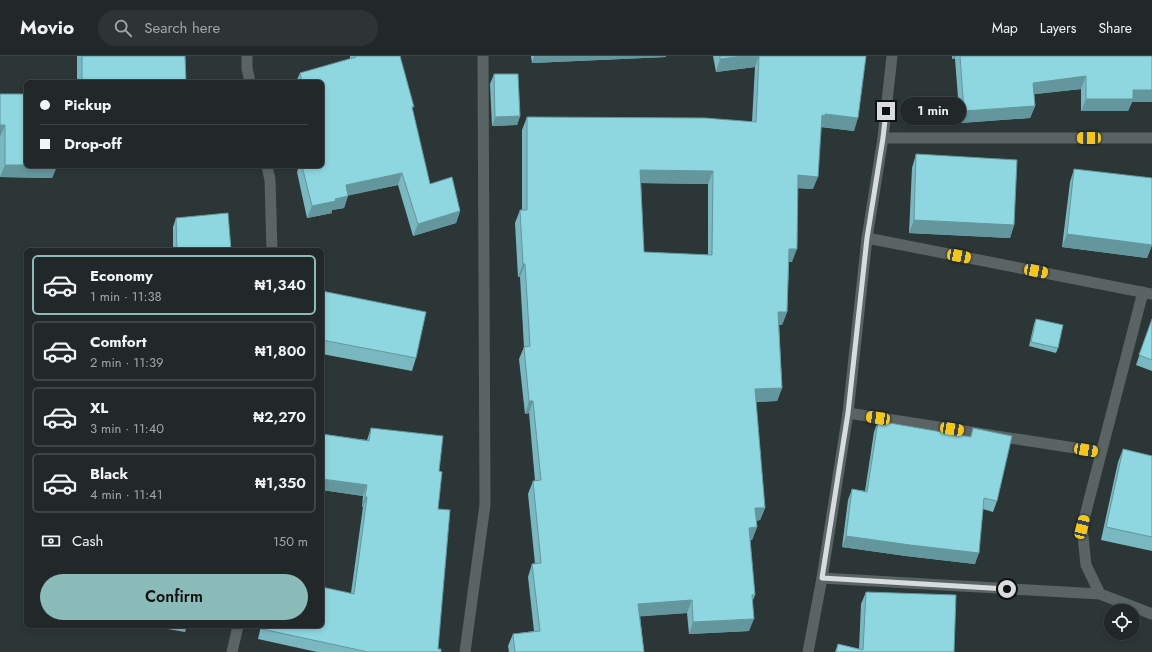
<!DOCTYPE html>
<html lang="en">
<head>
<meta charset="utf-8">
<style>
  :root { --surface:#222829; --page:#2e3435; --text:#f1f3f6; --muted:#a2a6a8; --line:#3f4446; --accent:#8bbbb9 }
  body { margin:0; font-family:Jost,sans-serif; background:var(--page); color:var(--text); height:100vh; display:flex; flex-direction:column; font-size:15px; white-space:nowrap }
  * { box-sizing:border-box; margin:0 }
  p { font-size:13px; color:var(--muted) }
  .icon { flex:none; width:22px; height:22px; fill:none; stroke:currentColor; stroke-width:2; stroke-linecap:round; stroke-linejoin:round }
  .map { position:relative; flex:1; overflow:hidden }
  .details { position:absolute; left:24px; top:192px; width:300px; height:380px; display:flex; flex-direction:column; background:var(--surface); border-radius:6px; box-shadow:0 2px 6px #0003,0 0 0 1px var(--line) }
  .details>* { flex:none }
  .hud { position:absolute; left:24px; top:24px; width:300px; height:88px; border-radius:6px; box-shadow:0 2px 6px #0003,0 0 0 1px var(--line); display:grid; align-content:center; height:88px; padding:0 16px; background:var(--surface) }
  .controls { position:absolute; left:1104px; top:548px; display:grid; gap:8px }
  .controls a { display:grid; place-items:center; width:36px; height:36px; border-radius:50%; background:var(--surface); box-shadow:0 2px 6px #0003,0 0 0 1px var(--line); font-size:20px }
  .end { position:absolute; width:18px; height:18px; margin:-9px; border:5px solid #d7dcdc; background:#111; box-shadow:0 0 0 2px #111 }
  .from { border-radius:50% }
  .bubble { position:absolute; height:28px; border-radius:14px; background:var(--surface); box-shadow:0 2px 6px #0003,0 0 0 1px var(--line); font-size:13px; font-weight:600; line-height:28px; text-align:center }
  .car { position:absolute; width:12px; height:24px; margin:-12px -6px; border-radius:5px; box-shadow:0 0 3px 1px #0007; background:linear-gradient(#f5c518 24%,#345 0 40%,#f5c518 0 76%,#345 0 86%,#f5c518 0) }
  .hud b { display:flex; align-items:center; gap:14px; height:38px; font-size:15px }
  .hud b+b { border-top:1px solid var(--line) }
  .hud i { width:10px; height:10px; background:var(--text) }
  ul { padding:7px 0 0; list-style:none }
  li { display:flex; align-items:center; gap:12px; height:60px; margin:0 8px 6px; padding:0 8px; border:2px solid var(--line); border-radius:6px }
  li div { flex:1 }
  li b { display:block; font-size:15px }
  li em { font-style:normal; font-weight:600 }
  li.active { border-color:var(--accent) }
  li>.icon { width:36px; height:36px; stroke-width:1.5 }
  .pay { display:flex; align-items:center; gap:10px; height:44px; padding:0 16px; font-size:15px }
  .pay p { margin-inline-start:auto }
  .action { display:flex; gap:8px; margin-top:auto; padding:8px 16px }
  .action a { flex:1; height:46px; border-radius:24px; background:var(--accent); color:#111; font-size:16px; font-weight:600; line-height:46px; text-align:center }
  header { display:flex; align-items:center; gap:24px; box-sizing:border-box; height:56px; padding:0 20px; background:var(--surface); border-bottom:1px solid var(--line) }
  header strong { font-size:19px }
  nav { display:flex; gap:22px; margin-inline-start:auto; font-size:14px }
  .search { width:280px; height:36px; background:var(--page); display:flex; align-items:center; gap:10px; box-sizing:border-box; padding:0 14px; border-radius:22px; color:var(--muted); font-size:15px }
  .map>svg:first-child { display:block }
</style>
</head>
<body>
<header>
<strong>Movio</strong>
<div class="search"><svg class="icon" aria-label="search" viewBox="0 0 24 24"><circle cx="10" cy="10" r="6"/><path d="M15 15l6 6"/></svg>Search here</div>
<nav><a>Map</a><a>Layers</a><a>Share</a></nav>
</header>
<div class="map">
<svg width="1152" height="596" viewBox="0 0 1152 596">
  <rect width="100%" height="100%" fill="#2d3637"/>
  <g fill="none" stroke-linecap="round" stroke-linejoin="round">
    <path stroke="#5b6465" stroke-width="11" d="M247 0V12L250 26
      M883 82H1152
      M267 110 270 124 272 194
      M867 182 1152 238
      M1143 236 1082 471 1086 509 1100 538 1152 558
      M848 357 1101 396
      M822 522 1100 538
      M232 596 238 570
      M465 596 485 449 483 0"/>
    <path stroke="#5b6465" stroke-width="11" d="M808 596 822 522 848 357 867 182 883 82 892 0"/>
  </g>
  <path fill="#7ab8c1" fill-rule="evenodd" d="M77 0H185L186 26H77Z
    M350 0H400L430 128 460 155 456 167 413 180 398 129 348 139 344 152 332 154V157L307 162 297 116 299 110H322V26H296L300 17 350 3Z
    M531 0H666V1L532 7Z
    M713 0H866L854 75 821 71 813 133 798 132 792 206H789L787 256 782 269H779L782 332 777 345 756 346 765 452 760 464 756 465 757 471 752 484H750L755 539 753 544 749 575 689 578 687 557 640 560 644 596H509L508 590 513 578 534 575 528 521 532 508H535L528 438 533 425H535L529 357 525 358 519 303 524 291 520 221H518L515 167 520 154H522V74L527 61 752 66 755 11 716 16ZM641 127 708 128V199L644 196Z
    M952 0H1152V46H1132L1128 55H1081V33L1034 38 1035 50 1030 62 960 67 955 3H952Z
    M494 18 520 60 517 69 492 70 490 28Z
    M0 38 26 110H57L52 122 0 121Z
    M916 98 1014 169 1010 182 909 177 912 112Z
    M1074 113 1152 189 1147 202 1062 191 1070 126Z
    M176 162 231 194H173V171Z
    M322 235 416 302 412 315 322 298Z
    M1036 263 1058 292 1056 297 1029 290 1034 268Z
    M1152 263V315L1136 309Z
    M878 365 970 381 973 372 997 445 993 456 983 453 975 508 906 500 842 491 848 444 852 433 865 435 874 376Z
    M371 372 439 415 438 453V593L441 596H317L258 583 261 570H322L351 537 363 451H362L363 440 322 434V378L367 384Z
    M1123 393 1152 400V495L1101 484 1118 406Z
    M866 536 954 596H835L838 588 859 593 861 548Z
    M150 570H187L185 576Z"/>
  <path fill="#63969d" d="M534 0H666V1L532 7Z
    M744 0H759L755 11 716 16 720 3Z
    M953 0H956L955 3H952Z
    M1086 20 1081 33 1028 39 1033 27Z
    M1133 34H1152V46H1132L1128 55H1081L1086 43Z
    M1035 50 1030 62 960 67 964 55Z
    M825 58 858 62 854 75 821 71 822 59Z
    M520 60 517 69 492 70 495 61Z
    M0 69H5L0 81Z
    M5 109H26V110H57L52 122 0 121Z
    M640 114 713 115 708 128 635 127Z
    M402 117 398 129 342 141 346 129Z
    M798 119 818 121 813 133 793 132Z
    M348 140 344 152 332 154V157L307 162 312 150 335 143Z
    M460 155 456 167 413 180 418 168Z
    M914 164 1014 169 1010 182 909 177Z
    M1067 178 1152 189 1147 202 1062 191Z
    M789 193H797L792 206H785Z
    M523 208H525L520 221H518Z
    M778 256H787L782 269 774 268Z
    M782 332 777 345 751 346 755 333Z
    M529 345H533L529 357 525 358Z
    M322 423 367 429 363 440 322 434Z
    M365 441H367L363 451H362Z
    M755 452H765L760 464 751 465Z
    M757 471 752 484H744L749 472Z
    M846 480 979 497 975 508 906 500 842 491Z
    M692 544 687 557 634 561 638 548Z
    M754 563 749 575 689 578 693 566Z"/>
  <path fill="#8ed6e0" stroke="#63969d" fill-rule="evenodd" d="M82 0H185L186 26H82Z
    M356 0H400L414 51H412L430 128 452 121 460 155 418 168 402 117 346 129 348 140 335 143 336 145 312 150 302 110H322V26H302L300 17 356 1Z
    M720 0H744L720 3Z
    M759 0H866L858 62 825 58V60L822 59 818 121 798 119 797 193H789L787 256H778L782 332 755 333 765 452H755L757 471 749 472 755 539H752L754 563 693 566 692 544 638 548 644 596H515L513 578 540 575 532 508 541 507 533 425 541 424 533 345H529L524 291 530 290 525 208H523L520 154H527V61L705 62 756 66ZM640 114 713 115 712 199 644 196Z
    M960 0H1152V34H1133V43H1086V20L1033 27 1035 50 964 55Z
    M494 18H518L520 60 495 61Z
    M0 38H26V109H5V69H0Z
    M916 98 1017 104 1014 169 914 164Z
    M1074 113 1152 122V189L1067 178Z
    M228 157 231 194H177L176 162Z
    M322 235 426 256 416 302 322 284Z
    M1036 263 1063 269 1058 292 1031 286Z
    M1152 263V304L1139 299Z
    M878 365 971 381 973 372 1012 380 997 445 984 442 979 497 910 489 846 480 852 433 867 436Z
    M371 372 443 380 439 415 442 416 438 453 450 454 438 593H441V596H368L262 573V570H322V531L354 538 367 441H365L367 429 322 423V378L369 385Z
    M1123 393 1152 400V481L1106 471Z
    M866 536 956 539 954 596H836L838 588 863 594Z"/>
  <g fill="none" stroke-linecap="round" stroke-linejoin="round">
    <path stroke="#d7dcdc" stroke-width="5" d="M886 55 883 82 867 182 848 357 822 522 1007 533"/>
  </g>
</svg>
<div class="controls">
<a><svg class="icon" aria-label="locate" viewBox="0 0 24 24"><circle cx="12" cy="12" r="6"/><path d="M12 2v4M12 18v4M2 12h4M18 12h4"/></svg></a>
</div>
<i class="end from" style="left:1007px;top:533px"></i>
<i class="end" style="left:886px;top:55px"></i>
<div class="bubble" style="left:900px;top:41px;width:66px">1 min</div>
<i class="car" style="left:1089px;top:82px;rotate:270deg"></i>
<i class="car" style="left:959px;top:200px;rotate:101deg"></i>
<i class="car" style="left:1036px;top:215px;rotate:101deg"></i>
<i class="car" style="left:878px;top:362px;rotate:278deg"></i>
<i class="car" style="left:952px;top:373px;rotate:99deg"></i>
<i class="car" style="left:1086px;top:394px;rotate:99deg"></i>
<i class="car" style="left:1082px;top:471px;rotate:14deg"></i>
<div class="hud">
<b><i class="from"></i>Pickup</b>
<b><i></i>Drop-off</b>
</div>
<section class="details">
<ul>
<li class="active"><svg class="icon" aria-label="car" viewBox="0 0 24 24"><path d="M5 17H2v-5l4-1 3-4h7l3 4 3 1v5h-3M9 17h6M6 11h13"/><circle cx="7" cy="17" r="2"/><circle cx="17" cy="17" r="2"/></svg><div><b>Economy</b><p>1 min · 11:38</p></div><em>₦1,340</em></li>
<li><svg class="icon" aria-label="car" viewBox="0 0 24 24"><path d="M5 17H2v-5l4-1 3-4h7l3 4 3 1v5h-3M9 17h6M6 11h13"/><circle cx="7" cy="17" r="2"/><circle cx="17" cy="17" r="2"/></svg><div><b>Comfort</b><p>2 min · 11:39</p></div><em>₦1,800</em></li>
<li><svg class="icon" aria-label="car" viewBox="0 0 24 24"><path d="M5 17H2v-5l4-1 3-4h7l3 4 3 1v5h-3M9 17h6M6 11h13"/><circle cx="7" cy="17" r="2"/><circle cx="17" cy="17" r="2"/></svg><div><b>XL</b><p>3 min · 11:40</p></div><em>₦2,270</em></li>
<li><svg class="icon" aria-label="car" viewBox="0 0 24 24"><path d="M5 17H2v-5l4-1 3-4h7l3 4 3 1v5h-3M9 17h6M6 11h13"/><circle cx="7" cy="17" r="2"/><circle cx="17" cy="17" r="2"/></svg><div><b>Black</b><p>4 min · 11:41</p></div><em>₦1,350</em></li>
</ul>
<div class="pay"><svg class="icon" aria-label="cash" viewBox="0 0 24 24"><path d="M3 7h18v10H3z"/><circle cx="12" cy="12" r="2"/></svg>Cash<p>150 m</p></div>
<div class="action"><a>Confirm</a></div>
</section>
</div>
</body>
</html>
